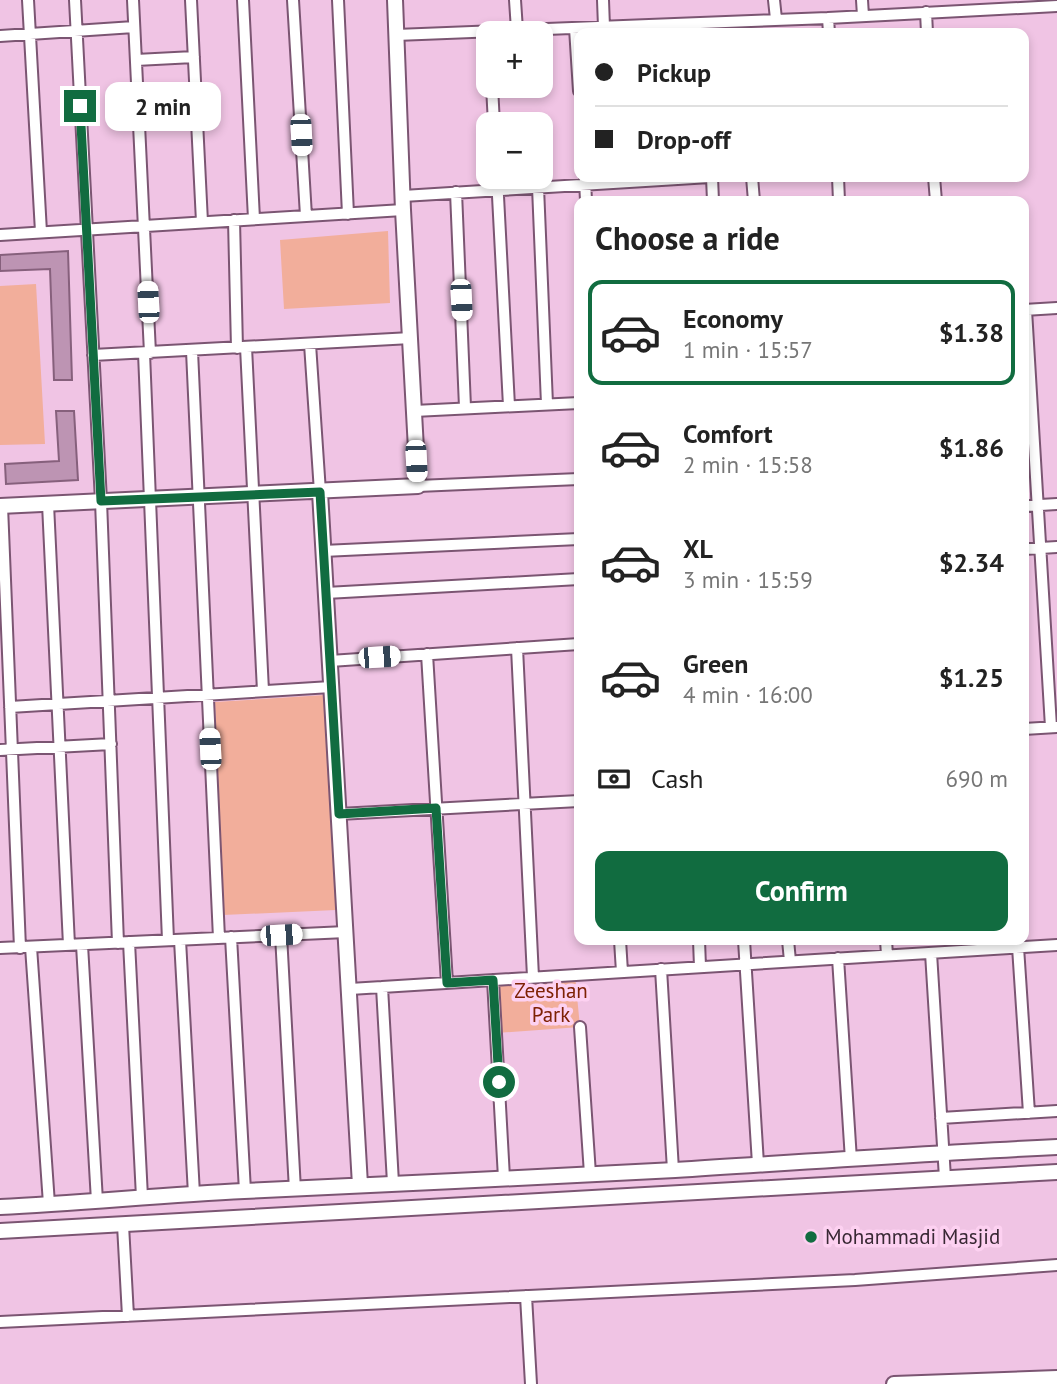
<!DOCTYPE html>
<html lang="en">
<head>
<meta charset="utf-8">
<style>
  :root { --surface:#fff; --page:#f6f6f6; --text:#222; --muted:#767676; --line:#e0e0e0; --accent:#116c40 }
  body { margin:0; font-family:"PT Sans",sans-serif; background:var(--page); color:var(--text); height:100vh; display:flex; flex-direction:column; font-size:26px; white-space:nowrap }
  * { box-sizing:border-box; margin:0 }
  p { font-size:23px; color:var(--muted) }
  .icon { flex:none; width:38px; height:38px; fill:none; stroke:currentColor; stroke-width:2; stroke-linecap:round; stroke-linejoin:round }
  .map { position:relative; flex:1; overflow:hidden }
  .details { position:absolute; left:574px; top:196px; width:455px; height:749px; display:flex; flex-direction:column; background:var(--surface); border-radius:14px; box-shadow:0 4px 10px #0003 }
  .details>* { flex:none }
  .guide { position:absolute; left:574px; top:28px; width:455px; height:154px; border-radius:14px; box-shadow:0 4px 10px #0003; display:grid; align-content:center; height:154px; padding:0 21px; background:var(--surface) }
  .fabs { position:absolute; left:476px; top:21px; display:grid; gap:14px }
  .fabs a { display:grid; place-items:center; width:77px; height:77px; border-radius:14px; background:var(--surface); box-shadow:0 4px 10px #0003; font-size:35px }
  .end { position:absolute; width:32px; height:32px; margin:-16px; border:9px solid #116c40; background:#fff; box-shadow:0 0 0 4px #fff }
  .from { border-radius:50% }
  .bubble { position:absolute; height:49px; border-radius:14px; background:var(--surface); box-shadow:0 4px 10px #0003; font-size:23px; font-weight:600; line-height:49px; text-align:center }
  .car { position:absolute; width:21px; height:42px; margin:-21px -10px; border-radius:9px; box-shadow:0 0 5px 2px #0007; background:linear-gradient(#fff 24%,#345 0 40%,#fff 0 76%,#345 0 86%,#fff 0) }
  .guide b { display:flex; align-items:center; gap:24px; height:66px; font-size:26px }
  .guide b+b { border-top:2px solid var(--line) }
  .guide i { width:18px; height:18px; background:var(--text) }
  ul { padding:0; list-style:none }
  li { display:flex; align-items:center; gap:21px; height:105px; margin:0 14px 10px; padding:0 7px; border:4px solid transparent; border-radius:14px }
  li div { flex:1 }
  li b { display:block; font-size:26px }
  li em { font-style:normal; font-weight:600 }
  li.selected { border-color:var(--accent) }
  li>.icon { width:63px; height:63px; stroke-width:1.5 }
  h2 { padding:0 21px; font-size:32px; line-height:84px }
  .pay { display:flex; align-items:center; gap:18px; height:77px; padding:0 21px; font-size:26px }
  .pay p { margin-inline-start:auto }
  .button { display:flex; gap:14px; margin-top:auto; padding:14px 21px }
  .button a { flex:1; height:80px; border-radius:14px; background:var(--accent); color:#fff; font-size:28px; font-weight:600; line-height:80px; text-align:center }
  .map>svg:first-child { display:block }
</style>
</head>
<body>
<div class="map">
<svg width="1057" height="1384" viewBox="0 0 1057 1384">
  <rect width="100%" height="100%" fill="#f0c4e4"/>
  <path fill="#f2ae9b" d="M388 231 390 303 284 309 280 240Z
    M36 284 45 444 0 445V286Z
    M325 695 336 910 223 915 215 702Z
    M575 975 580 1027 496 1033 493 980Z"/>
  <path fill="#bd94b3" stroke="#86607c" stroke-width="2" d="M68 251 72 380H54L50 269 0 271V255Z
    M56 411H74L78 480 6 484 5 464 59 461Z"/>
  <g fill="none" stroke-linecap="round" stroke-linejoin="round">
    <defs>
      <path id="street" d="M28 0 41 232
        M75 0 101 501 118 943
        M133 0 150 353
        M191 0 202 222
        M243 0 254 219
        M293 0 306 216
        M338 0 348 214
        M515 0 517 30
        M603 0 604 27
        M774 0 776 19
        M862 0 863 16
        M926 12 927 33
        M828 18 829 33
        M575 28 579 91
        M396 35 828 18 1057 6
        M0 36 134 27
        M136 60 194 57
        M492 86 494 124
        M497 177 509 406
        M712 177 713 201
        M752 177 754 201
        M838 177 839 201
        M934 177 936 201
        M585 180 586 201
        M538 187 547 404
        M456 192 465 407
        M403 196 710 177
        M234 220 237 348
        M0 235 403 210
        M1024 310 1057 308
        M1026 310 1051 727
        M310 344 320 492
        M246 347 263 691
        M192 351 219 938
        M144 353 168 940
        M93 355 411 338
        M414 411 579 403
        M418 486 579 479
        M48 504 69 945
        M2 506 20 948
        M1024 506 1057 504
        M1024 549 1057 547
        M323 551 579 539
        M326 593 579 579
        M517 648 533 977
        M427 654 447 983
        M330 661 579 644
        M10 707 331 687
        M1024 729 1057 727
        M0 750 111 744
        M339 814 579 801
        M281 935 295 1190
        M231 937 245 1191
        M180 940 194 1194
        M620 940 622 972
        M699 940 700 967
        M744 940 758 1164
        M788 940 790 961
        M886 940 887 955
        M129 942 142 1197
        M82 945 97 1201
        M31 947 49 1204
        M1018 947 1029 1113
        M0 948 346 932
        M931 953 945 1178
        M838 958 851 1160
        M661 969 673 1170
        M493 980 504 1178
        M382 987 393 1183
        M350 989 1057 945
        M580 1027 590 1174
        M941 1118 1057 1111
        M123 1225 128 1316
        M526 1296 531 1384
        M0 1322 855 1280 1057 1265"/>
      <path id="secondary" d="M320 492 360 1185
        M0 506 418 486 403 210 395 0
        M0 1207C81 1203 163 1195 244 1191 388 1184 531 1178 675 1170 802 1162 929 1153 1057 1147
        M0 1231 1057 1172
        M894 1384 1057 1378"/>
    </defs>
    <use href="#street" stroke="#7b5572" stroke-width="14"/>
    <use href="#secondary" stroke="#7b5572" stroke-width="18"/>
    <use href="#street" stroke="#fff" stroke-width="10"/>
    <use href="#secondary" stroke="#fff" stroke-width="14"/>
  </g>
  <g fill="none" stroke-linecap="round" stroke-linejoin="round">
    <path stroke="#116c40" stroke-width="9" d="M80 106 101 501 320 492 339 814 436 808 447 983 493 980 499 1082"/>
  </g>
  <circle fill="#116c40" stroke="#fdd1f1" stroke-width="2.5" cx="811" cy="1237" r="7"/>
  <g text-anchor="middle" stroke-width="7" stroke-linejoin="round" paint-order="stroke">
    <g font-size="21" fill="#7e2104" stroke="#fdd1f1">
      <text x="551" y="998">Zeeshan<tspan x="551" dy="24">Park</tspan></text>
    </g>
    <g font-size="21" fill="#392834" stroke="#fdd1f1" text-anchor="start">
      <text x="825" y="1244">Mohammadi Masjid</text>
    </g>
  </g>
</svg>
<div class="fabs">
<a>+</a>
<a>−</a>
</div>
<i class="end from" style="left:499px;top:1082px"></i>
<i class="end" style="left:80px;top:106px"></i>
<div class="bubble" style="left:105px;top:82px;width:116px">2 min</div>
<i class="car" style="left:301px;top:135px;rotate:177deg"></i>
<i class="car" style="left:461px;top:300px;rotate:177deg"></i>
<i class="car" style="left:148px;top:302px;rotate:357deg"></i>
<i class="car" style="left:416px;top:461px;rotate:177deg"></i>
<i class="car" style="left:379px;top:657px;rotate:86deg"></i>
<i class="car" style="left:210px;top:749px;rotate:357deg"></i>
<i class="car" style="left:281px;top:935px;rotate:87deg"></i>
<div class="guide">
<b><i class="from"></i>Pickup</b>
<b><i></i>Drop-off</b>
</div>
<section class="details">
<h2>Choose a ride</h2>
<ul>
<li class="selected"><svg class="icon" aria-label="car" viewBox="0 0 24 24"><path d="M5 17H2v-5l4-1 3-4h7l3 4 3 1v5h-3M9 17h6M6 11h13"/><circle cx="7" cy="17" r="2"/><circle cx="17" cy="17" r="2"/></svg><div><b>Economy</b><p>1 min · 15:57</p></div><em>$1.38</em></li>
<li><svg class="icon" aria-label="car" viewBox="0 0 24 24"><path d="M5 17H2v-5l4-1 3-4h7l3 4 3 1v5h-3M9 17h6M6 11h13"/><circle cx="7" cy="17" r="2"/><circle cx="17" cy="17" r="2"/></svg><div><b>Comfort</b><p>2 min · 15:58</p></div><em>$1.86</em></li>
<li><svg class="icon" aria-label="car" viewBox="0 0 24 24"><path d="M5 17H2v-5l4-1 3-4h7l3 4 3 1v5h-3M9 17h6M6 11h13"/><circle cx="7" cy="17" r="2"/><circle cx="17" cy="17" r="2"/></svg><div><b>XL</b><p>3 min · 15:59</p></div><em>$2.34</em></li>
<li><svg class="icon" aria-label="car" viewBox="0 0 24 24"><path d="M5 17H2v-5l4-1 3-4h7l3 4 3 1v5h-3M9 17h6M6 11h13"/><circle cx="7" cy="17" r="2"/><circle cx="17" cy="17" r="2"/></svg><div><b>Green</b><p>4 min · 16:00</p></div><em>$1.25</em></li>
</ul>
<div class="pay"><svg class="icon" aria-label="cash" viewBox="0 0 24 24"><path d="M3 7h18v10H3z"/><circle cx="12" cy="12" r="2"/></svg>Cash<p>690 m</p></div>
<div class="button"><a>Confirm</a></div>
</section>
</div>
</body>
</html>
